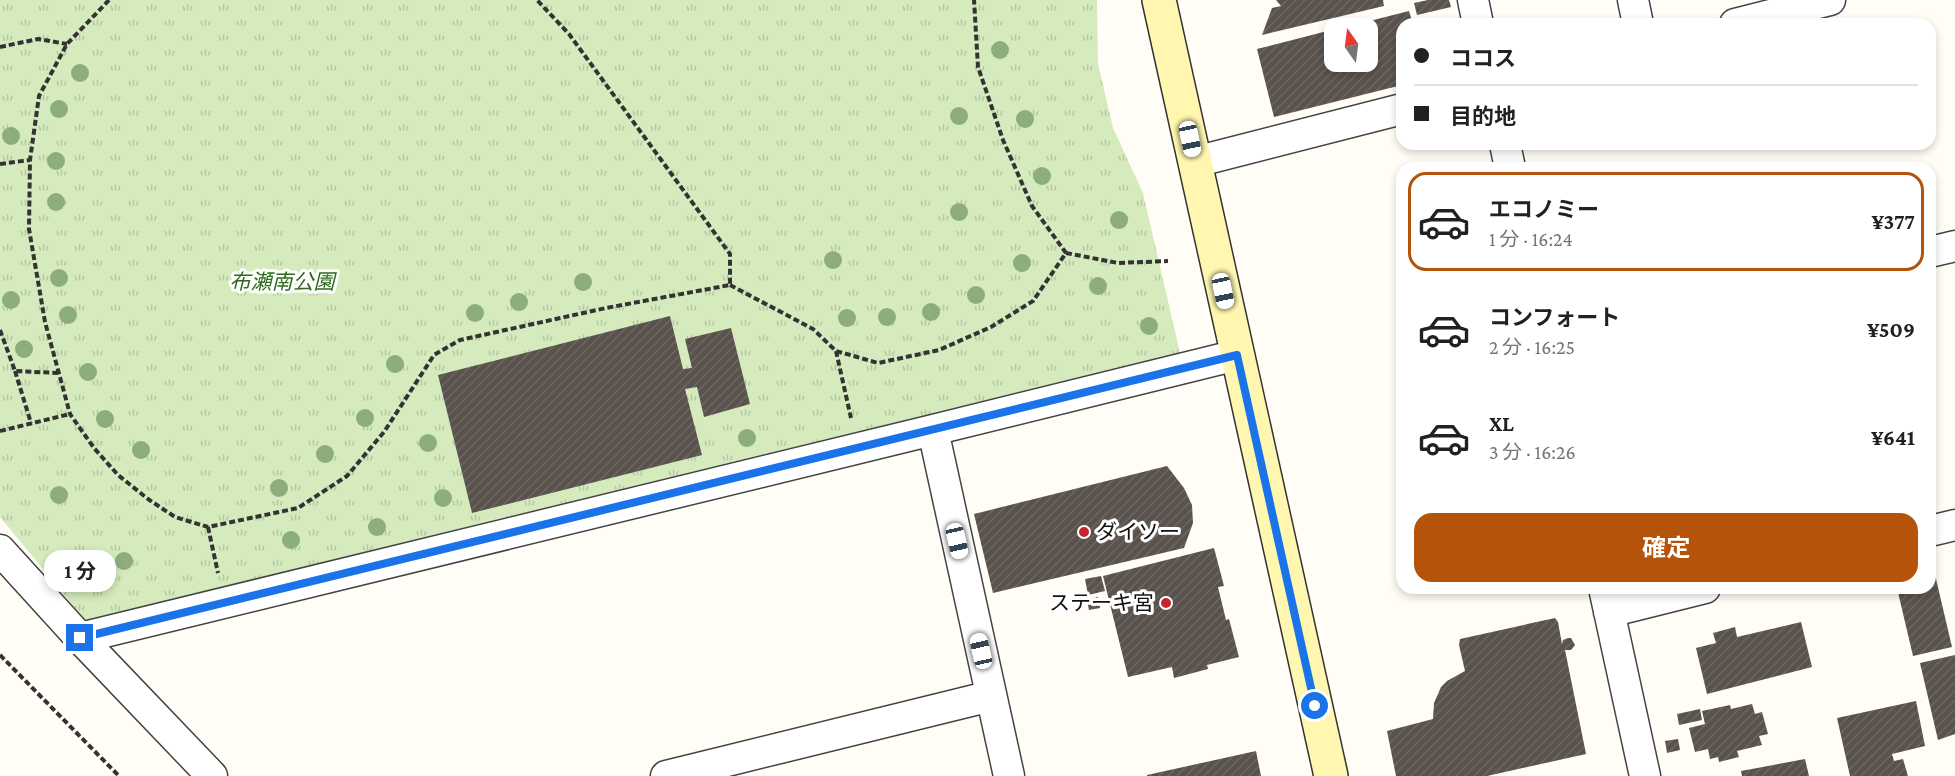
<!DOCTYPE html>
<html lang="ja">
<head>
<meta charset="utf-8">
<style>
  :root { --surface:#fff; --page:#f2f2f2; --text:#202124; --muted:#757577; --line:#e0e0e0; --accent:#b45309 }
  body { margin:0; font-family:"Crimson Pro","Noto Sans JP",serif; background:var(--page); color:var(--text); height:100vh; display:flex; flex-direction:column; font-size:22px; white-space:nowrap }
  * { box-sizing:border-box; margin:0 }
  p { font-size:20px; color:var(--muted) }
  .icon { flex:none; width:33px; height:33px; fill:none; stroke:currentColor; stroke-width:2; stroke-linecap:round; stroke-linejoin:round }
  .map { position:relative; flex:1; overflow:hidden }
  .drawer { position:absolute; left:1396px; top:162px; width:540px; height:432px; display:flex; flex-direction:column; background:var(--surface); border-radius:18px; box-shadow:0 3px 9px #0003 }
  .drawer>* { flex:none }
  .hud { position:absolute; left:1396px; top:18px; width:540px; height:132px; border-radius:18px; box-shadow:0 3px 9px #0003; display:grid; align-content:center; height:132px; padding:0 18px; background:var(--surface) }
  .needle { width:39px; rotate:346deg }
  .fabs { position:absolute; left:1324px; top:18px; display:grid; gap:12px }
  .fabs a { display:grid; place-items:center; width:54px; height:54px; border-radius:12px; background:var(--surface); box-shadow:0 3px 9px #0003; font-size:30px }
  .end { position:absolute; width:27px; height:27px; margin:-14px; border:8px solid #1a73e8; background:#fff; box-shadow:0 0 0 3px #fff }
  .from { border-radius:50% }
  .bubble { position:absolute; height:42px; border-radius:18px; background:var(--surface); box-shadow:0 3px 9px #0003; font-size:20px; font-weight:700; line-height:42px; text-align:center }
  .car { position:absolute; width:18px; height:36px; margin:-18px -9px; border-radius:8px; box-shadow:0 0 4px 2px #0007; background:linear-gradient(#fff 24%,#345 0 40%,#fff 0 76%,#345 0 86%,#fff 0) }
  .hud b { display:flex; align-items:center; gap:21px; height:57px; font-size:22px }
  .hud b+b { border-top:2px solid var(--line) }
  .hud i { width:15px; height:15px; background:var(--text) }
  ul { padding:10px 0 0; list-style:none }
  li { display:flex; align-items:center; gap:18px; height:99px; margin:0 12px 9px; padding:0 6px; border:3px solid transparent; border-radius:18px }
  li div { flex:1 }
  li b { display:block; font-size:22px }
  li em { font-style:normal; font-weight:700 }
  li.active { border-color:var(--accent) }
  li>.icon { width:54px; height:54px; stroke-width:1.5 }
  .primary-button { display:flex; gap:12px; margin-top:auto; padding:12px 18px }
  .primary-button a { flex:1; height:69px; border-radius:18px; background:var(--accent); color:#fff; font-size:24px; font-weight:700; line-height:69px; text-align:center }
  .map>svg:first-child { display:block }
</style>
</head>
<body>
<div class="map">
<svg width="1955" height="776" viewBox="0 0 1955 776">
  <defs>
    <pattern id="park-tufts" width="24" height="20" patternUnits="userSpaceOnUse" patternTransform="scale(1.5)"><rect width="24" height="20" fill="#d5ebbd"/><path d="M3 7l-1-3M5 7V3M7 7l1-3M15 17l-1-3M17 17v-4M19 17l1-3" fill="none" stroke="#b6c8a1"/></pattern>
    <pattern id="building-hatch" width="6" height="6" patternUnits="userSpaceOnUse" patternTransform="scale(1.5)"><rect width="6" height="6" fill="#5a524d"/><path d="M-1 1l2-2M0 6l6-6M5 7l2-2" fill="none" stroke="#6d6662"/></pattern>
  </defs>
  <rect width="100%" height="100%" fill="#fffdf5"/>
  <path fill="url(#park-tufts)" d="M0 0H1097L1098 64 1113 128 1143 193 1180 353 85 620 0 517Z"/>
  <path fill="url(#building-hatch)" d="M1276 0H1383L1384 6 1262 35 1272 8 1281 6Z
    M1428 0H1449L1451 7 1417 15 1414 3Z
    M1409 11 1413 24H1402V85L1274 117 1257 49 1335 29V62H1368V28H1342Z
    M670 316 683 369 692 368 685 339 731 328 750 404 704 417 697 387 685 389 702 455 472 513 438 375Z
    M1167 466 1184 488 1192 505 1193 523 1184 548 993 593 974 514Z
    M1214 548 1224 586 1218 587 1226 620 1229 619 1239 657 1207 665 1208 669 1174 678 1172 667 1128 677 1103 576Z
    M1930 566H1933L1952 647 1913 656 1897 588H1930Z
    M1101 576 1105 591 1088 595 1085 579Z
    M1098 597 1100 608 1089 610 1087 600Z
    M1555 618 1558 622 1562 644 1563 640 1568 638H1571L1575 645 1571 650H1565L1586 754 1487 776H1396L1387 731 1433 719 1434 703 1441 687 1447 681 1465 671 1459 645 1460 639Z
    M1801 622 1812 667 1707 694 1696 648 1716 643 1713 633 1735 627 1737 637Z
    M1955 655V734L1938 740 1920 663Z
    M1916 701 1925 746 1892 754 1894 761 1903 759 1908 776H1850L1837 718Z
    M1752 704 1755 714 1762 712 1768 734 1759 736 1762 745 1737 751 1739 757 1719 762 1718 757 1710 759 1708 749 1695 752 1689 728 1705 724 1702 711 1730 705 1731 709Z
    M1700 709 1702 720 1679 725 1677 714Z
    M1678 739 1680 750 1667 753 1665 741Z
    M1256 751 1261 776H1147V775Z
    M1805 759 1809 776H1742L1741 771Z"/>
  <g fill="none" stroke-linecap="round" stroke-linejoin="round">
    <defs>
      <path id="street" d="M1473 0 1478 24
        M1633 0 1638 24
        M1735 24 1830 0
        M1505 144 1510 168
        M1195 162 1402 109
        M1930 252 1955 246
        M1930 531 1955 525
        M0 550 80 638 212 776
        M1604 588 1645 776
        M1609 612 1705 588
        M80 638 933 430
        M666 776 991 696
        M1009 776 933 430 1237 355"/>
      <path id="secondary" d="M1159 0 1331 776"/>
    </defs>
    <use href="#street" stroke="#444" stroke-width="33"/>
    <use href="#secondary" stroke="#333" stroke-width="36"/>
    <path stroke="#333" stroke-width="4" stroke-dasharray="6 3" stroke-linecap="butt" d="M109 0 67 44 39 96 30 160 29 229 45 322 70 414 94 448 118 475 148 499 175 517 208 527 298 508 347 476 384 432 434 355 460 340 606 308 730 285V254L569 34 537 0
      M0 47 38 39 67 44
      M0 164 30 160
      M1066 253 1118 263 1168 261
      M730 285 813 329 836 351 878 363 939 350 991 327 1033 301 1066 253 1032 206 1003 140 978 67 974 0
      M0 330 15 371 59 373
      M836 351 851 418
      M15 371 31 423
      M0 431 70 414
      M208 527 218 573
      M0 655 119 776"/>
    <use href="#street" stroke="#fff" stroke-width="30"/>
    <use href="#secondary" stroke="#fff6b0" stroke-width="33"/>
  </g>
  <g fill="#8dad7f">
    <circle cx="1000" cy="50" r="9"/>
    <circle cx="80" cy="73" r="9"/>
    <circle cx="59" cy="109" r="9"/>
    <circle cx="959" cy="116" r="9"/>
    <circle cx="1025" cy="119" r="9"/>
    <circle cx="11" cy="136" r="9"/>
    <circle cx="56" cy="161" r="9"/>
    <circle cx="1042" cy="176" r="9"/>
    <circle cx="56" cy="202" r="9"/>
    <circle cx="959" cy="212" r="9"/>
    <circle cx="1119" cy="220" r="9"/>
    <circle cx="833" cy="260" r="9"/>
    <circle cx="1022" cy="263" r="9"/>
    <circle cx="59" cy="278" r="9"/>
    <circle cx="583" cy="282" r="9"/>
    <circle cx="1098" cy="286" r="9"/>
    <circle cx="976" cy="295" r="9"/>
    <circle cx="11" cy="300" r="9"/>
    <circle cx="519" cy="302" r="9"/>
    <circle cx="931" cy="312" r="9"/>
    <circle cx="475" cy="313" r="9"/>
    <circle cx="68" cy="315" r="9"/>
    <circle cx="887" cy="317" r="9"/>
    <circle cx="847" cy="318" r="9"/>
    <circle cx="1149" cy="326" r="9"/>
    <circle cx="24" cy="349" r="9"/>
    <circle cx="395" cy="364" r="9"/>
    <circle cx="88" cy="372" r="9"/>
    <circle cx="365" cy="418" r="9"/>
    <circle cx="105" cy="419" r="9"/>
    <circle cx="747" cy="438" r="9"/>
    <circle cx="428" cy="443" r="9"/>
    <circle cx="141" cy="450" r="9"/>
    <circle cx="325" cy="454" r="9"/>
    <circle cx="279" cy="488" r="9"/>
    <circle cx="59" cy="495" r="9"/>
    <circle cx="443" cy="498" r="9"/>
    <circle cx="377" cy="527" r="9"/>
    <circle cx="291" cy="540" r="9"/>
    <circle cx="124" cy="561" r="9"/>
  </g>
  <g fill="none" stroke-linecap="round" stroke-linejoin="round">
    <path stroke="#1a73e8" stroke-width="8" d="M80 638 1237 355 1315 706"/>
  </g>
  <g fill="#c4262e" stroke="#fff" stroke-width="2">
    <circle cx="1084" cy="532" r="6"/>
    <circle cx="1166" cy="603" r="6"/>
  </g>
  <g text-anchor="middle" stroke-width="6" stroke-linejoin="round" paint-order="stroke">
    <g font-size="21" font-style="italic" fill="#2f6b1f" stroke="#fff">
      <text x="282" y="289">布瀬南公園</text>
    </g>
    <g font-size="21" fill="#111" stroke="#fff" text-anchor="start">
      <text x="1096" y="539">ダイソー</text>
      <text x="1154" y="610" text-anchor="end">ステーキ宮</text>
    </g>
  </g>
</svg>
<div class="fabs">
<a><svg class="needle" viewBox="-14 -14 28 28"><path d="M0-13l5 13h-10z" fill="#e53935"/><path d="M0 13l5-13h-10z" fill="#757577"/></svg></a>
</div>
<i class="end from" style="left:1315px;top:706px"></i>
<i class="end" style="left:80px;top:638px"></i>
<div class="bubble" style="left:44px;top:550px;width:72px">1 分</div>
<i class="car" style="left:1190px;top:139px;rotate:168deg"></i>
<i class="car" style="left:1223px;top:291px;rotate:168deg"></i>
<i class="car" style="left:957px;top:541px;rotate:167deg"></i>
<i class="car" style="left:981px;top:651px;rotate:347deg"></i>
<div class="hud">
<b><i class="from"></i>ココス</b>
<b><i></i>目的地</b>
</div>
<section class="drawer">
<ul>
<li class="active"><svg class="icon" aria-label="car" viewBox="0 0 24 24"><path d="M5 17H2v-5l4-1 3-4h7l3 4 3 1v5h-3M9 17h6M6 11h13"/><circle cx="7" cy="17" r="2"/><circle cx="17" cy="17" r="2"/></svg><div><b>エコノミー</b><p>1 分 · 16:24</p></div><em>¥377</em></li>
<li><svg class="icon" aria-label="car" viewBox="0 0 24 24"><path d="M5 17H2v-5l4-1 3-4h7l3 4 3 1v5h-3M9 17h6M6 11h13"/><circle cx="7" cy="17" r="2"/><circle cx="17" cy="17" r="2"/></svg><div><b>コンフォート</b><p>2 分 · 16:25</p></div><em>¥509</em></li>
<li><svg class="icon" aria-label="car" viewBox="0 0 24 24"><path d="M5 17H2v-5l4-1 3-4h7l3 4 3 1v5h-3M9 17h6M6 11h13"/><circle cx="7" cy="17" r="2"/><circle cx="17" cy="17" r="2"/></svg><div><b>XL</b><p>3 分 · 16:26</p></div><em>¥641</em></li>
</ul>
<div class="primary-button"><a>確定</a></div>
</section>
</div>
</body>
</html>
